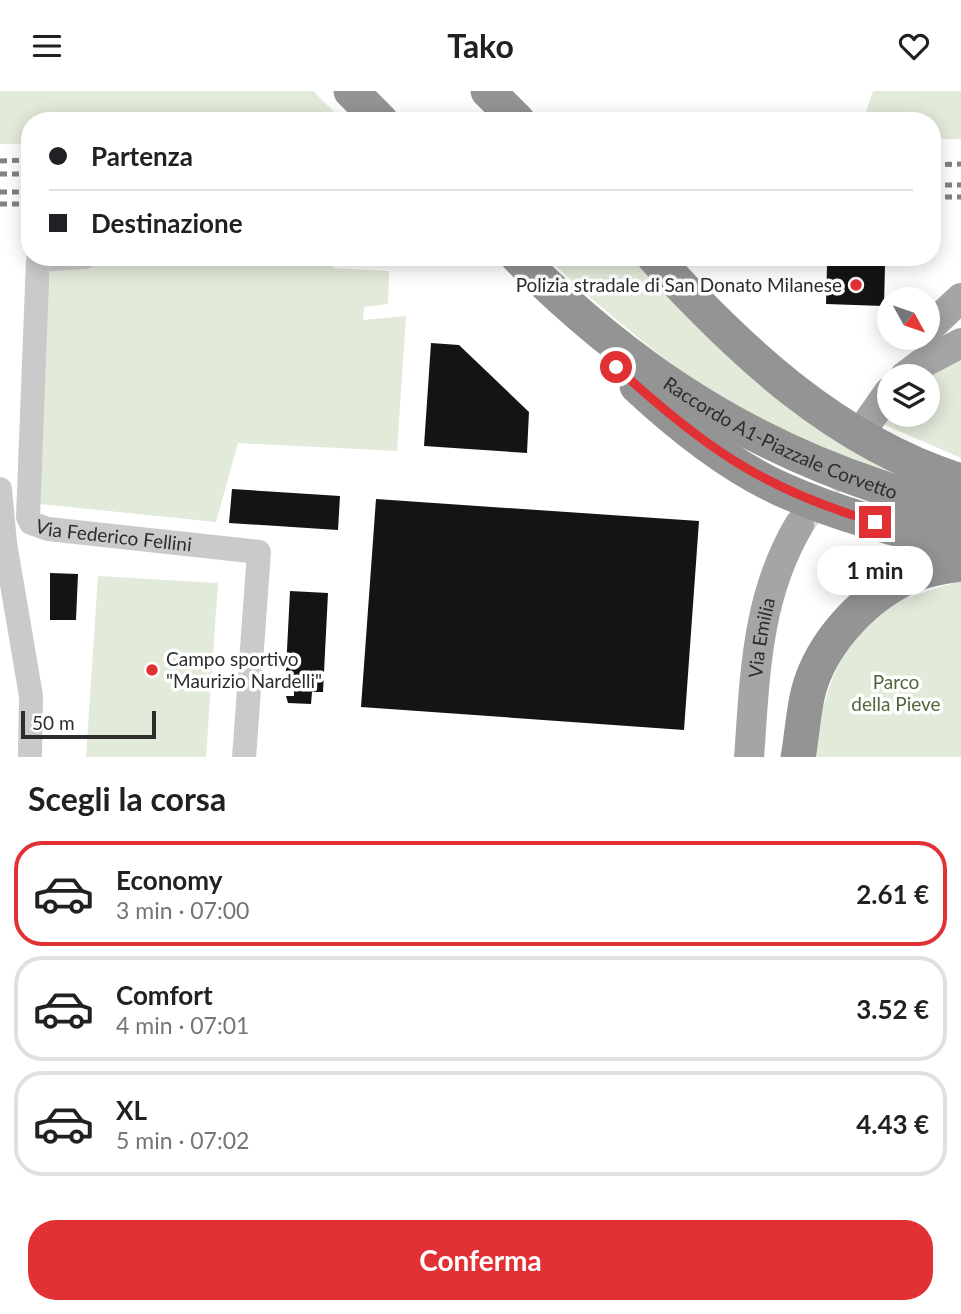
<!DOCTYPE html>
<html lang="it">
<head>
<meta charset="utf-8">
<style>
  :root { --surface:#fff; --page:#f2f2f2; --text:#202124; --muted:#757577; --line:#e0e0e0; --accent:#e13135 }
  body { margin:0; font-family:Lato,sans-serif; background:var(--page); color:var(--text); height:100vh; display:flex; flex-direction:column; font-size:26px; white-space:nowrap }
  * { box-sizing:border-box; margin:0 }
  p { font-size:23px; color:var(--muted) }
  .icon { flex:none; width:38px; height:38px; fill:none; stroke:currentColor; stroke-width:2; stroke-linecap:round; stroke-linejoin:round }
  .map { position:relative; height:666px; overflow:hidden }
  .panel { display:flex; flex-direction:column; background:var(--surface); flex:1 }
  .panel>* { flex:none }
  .guide { position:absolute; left:21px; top:21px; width:920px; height:154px; border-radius:28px; box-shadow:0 4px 18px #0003; display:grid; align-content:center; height:154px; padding:0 28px; background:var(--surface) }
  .needle { width:46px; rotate:130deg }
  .tools { position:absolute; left:877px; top:196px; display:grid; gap:14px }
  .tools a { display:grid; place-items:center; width:63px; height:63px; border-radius:50%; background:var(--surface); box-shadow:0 4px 18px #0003; font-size:35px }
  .scale { position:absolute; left:21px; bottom:18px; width:135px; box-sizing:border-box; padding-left:7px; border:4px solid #2d2d2d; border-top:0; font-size:19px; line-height:24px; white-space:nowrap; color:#2d2d2d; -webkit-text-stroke:5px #fff; paint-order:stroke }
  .end { position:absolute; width:32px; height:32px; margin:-16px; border:9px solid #e13135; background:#fff; box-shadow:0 0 0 4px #fff }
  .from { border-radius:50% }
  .bubble { position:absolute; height:49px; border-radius:24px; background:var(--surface); box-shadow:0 4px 18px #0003; font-size:23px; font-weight:700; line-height:49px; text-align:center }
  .guide b { display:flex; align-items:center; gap:24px; height:66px; font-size:26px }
  .guide b+b { border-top:2px solid var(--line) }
  .guide i { width:18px; height:18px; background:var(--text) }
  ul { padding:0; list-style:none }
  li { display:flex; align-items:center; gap:21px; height:105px; margin:0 14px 10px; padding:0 14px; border:4px solid var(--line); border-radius:28px }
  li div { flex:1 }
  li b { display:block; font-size:26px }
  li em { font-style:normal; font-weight:700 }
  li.on { border-color:var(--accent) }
  li>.icon { width:63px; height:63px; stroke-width:1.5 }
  h2 { padding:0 28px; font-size:32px; line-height:84px }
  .cta { display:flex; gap:14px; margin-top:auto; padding:14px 28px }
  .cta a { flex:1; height:80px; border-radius:28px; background:var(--accent); color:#fff; font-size:28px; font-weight:700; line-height:80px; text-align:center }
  header { display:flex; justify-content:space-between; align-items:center; height:91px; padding:0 28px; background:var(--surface); font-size:32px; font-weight:700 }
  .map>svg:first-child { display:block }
</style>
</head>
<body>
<header><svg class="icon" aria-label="menu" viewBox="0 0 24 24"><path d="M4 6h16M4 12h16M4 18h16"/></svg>Tako<svg class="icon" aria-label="heart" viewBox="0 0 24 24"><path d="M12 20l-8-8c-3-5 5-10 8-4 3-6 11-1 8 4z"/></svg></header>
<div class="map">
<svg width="961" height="667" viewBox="0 0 961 667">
  <rect width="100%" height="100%" fill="#fff"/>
  <path fill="#e2eada" d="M0 0H313L343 30H30V53H0Z
    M873 0H961V48H933V30H863Z
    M254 166H335L333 177 389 180 388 213 364 216 363 229 406 225 397 360 238 352 216 431 40 413 50 174Z
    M546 166H638L927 394C892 383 853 376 819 361 716 314 628 243 546 166Z
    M961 265V367L876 330 889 324H928V285Z
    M98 485 218 492 206 666H86Z
    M961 490V666L812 667C823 611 836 551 885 516 895 509 945 495 961 490Z"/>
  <path fill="#141414" d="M885 174 884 215 826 213 827 175Z
    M431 252 459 254 529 321 527 362 424 355Z
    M232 398 340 405 338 439 229 432Z
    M376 408 699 430 684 639 361 616Z
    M50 482 78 483 76 529H50Z
    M290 500 328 502 323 601H312L311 613 288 612 286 605H294V599L285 598Z"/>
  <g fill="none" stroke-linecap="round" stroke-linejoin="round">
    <path stroke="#d5d5d5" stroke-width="30" stroke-dasharray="30 15" stroke-linecap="butt" d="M801 431 870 328"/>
    <g stroke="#cacaca" stroke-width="24">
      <path id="s1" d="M84 166 38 169 28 426 31 432 48 438 259 461 244 667"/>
      <path d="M5 452 31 605 30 667"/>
    </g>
    <g stroke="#a5a5a5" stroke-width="30">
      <path d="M928 238 961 207"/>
      <path d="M905 285 921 273 961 252"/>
      <path d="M870 328 889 301"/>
      <path id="s2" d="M749 667C755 585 756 507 799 434"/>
    </g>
    <g stroke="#949494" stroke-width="35">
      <path d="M351 0 381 30"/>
      <path d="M488 0 518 30"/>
      <path id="s3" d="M518 166C623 271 733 346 874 394 902 404 932 415 961 421"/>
      <path d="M654 166C741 261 836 351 961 390"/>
      <path d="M637 295C680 335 728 374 781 398 838 424 901 440 961 454"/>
      <path d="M798 667C802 645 803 623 808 602 821 550 869 500 918 482 932 477 947 475 961 473"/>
    </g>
    <path stroke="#828282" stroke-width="5" stroke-dasharray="7 5" stroke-linecap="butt" d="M0 70 30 69
      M933 74 961 73
      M0 83H30
      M933 94H961
      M0 101H30
      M933 106H961
      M0 113H30"/>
    <path stroke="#cacaca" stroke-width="24" d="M0 398 5 452"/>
  </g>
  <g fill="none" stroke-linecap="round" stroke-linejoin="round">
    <path stroke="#e13135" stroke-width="9" d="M616 276C701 354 762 398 875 431"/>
  </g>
  <g fill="#e13135" stroke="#fff" stroke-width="2.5">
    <circle cx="856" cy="194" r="7"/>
    <circle cx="152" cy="579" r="7"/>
  </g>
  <g text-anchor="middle" stroke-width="7" stroke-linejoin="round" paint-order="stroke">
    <g font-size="19" fill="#2d2d2d" stroke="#fff" text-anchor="end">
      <text x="842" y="201">Polizia stradale di San Donato Milanese</text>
      <text x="166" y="575" text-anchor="start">Campo sportivo<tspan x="166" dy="22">"Maurizio Nardelli"</tspan></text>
    </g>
    <g font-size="19" fill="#2d2d2d" stroke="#fff">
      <text dy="7" stroke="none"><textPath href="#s3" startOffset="322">Raccordo A1-Piazzale Corvetto</textPath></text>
      <text dy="7" stroke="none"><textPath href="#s1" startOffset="394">Via Federico Fellini</textPath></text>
      <text dy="7" stroke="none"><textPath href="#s2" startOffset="121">Via Emilia</textPath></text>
    </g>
    <g font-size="19" fill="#4d673b" stroke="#fff">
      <text x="896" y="598">Parco<tspan x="896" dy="22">della Pieve</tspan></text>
    </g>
  </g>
</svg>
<div class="tools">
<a><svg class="needle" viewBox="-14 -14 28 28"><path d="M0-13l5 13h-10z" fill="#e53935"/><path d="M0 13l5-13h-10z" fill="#757577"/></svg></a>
<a><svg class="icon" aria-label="layers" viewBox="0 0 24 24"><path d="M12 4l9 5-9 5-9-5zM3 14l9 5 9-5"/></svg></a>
</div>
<div class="scale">50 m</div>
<i class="end from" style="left:616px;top:276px"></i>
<i class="end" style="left:875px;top:431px"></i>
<div class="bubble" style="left:817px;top:455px;width:116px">1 min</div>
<div class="guide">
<b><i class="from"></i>Partenza</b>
<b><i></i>Destinazione</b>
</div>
</div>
<section class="panel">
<h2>Scegli la corsa</h2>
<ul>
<li class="on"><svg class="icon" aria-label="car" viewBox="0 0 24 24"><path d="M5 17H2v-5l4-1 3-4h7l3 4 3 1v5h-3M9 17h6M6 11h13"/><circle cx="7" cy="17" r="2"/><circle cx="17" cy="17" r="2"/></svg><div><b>Economy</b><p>3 min · 07:00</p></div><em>2.61 €</em></li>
<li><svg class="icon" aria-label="car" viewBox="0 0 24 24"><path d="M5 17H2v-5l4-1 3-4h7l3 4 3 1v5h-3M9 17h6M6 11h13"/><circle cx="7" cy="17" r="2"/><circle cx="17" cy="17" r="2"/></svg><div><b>Comfort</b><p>4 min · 07:01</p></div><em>3.52 €</em></li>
<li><svg class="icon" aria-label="car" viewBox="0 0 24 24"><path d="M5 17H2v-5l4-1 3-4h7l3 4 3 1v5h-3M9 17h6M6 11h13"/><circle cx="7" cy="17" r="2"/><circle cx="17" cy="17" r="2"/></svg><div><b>XL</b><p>5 min · 07:02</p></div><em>4.43 €</em></li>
</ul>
<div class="cta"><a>Conferma</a></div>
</section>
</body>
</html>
